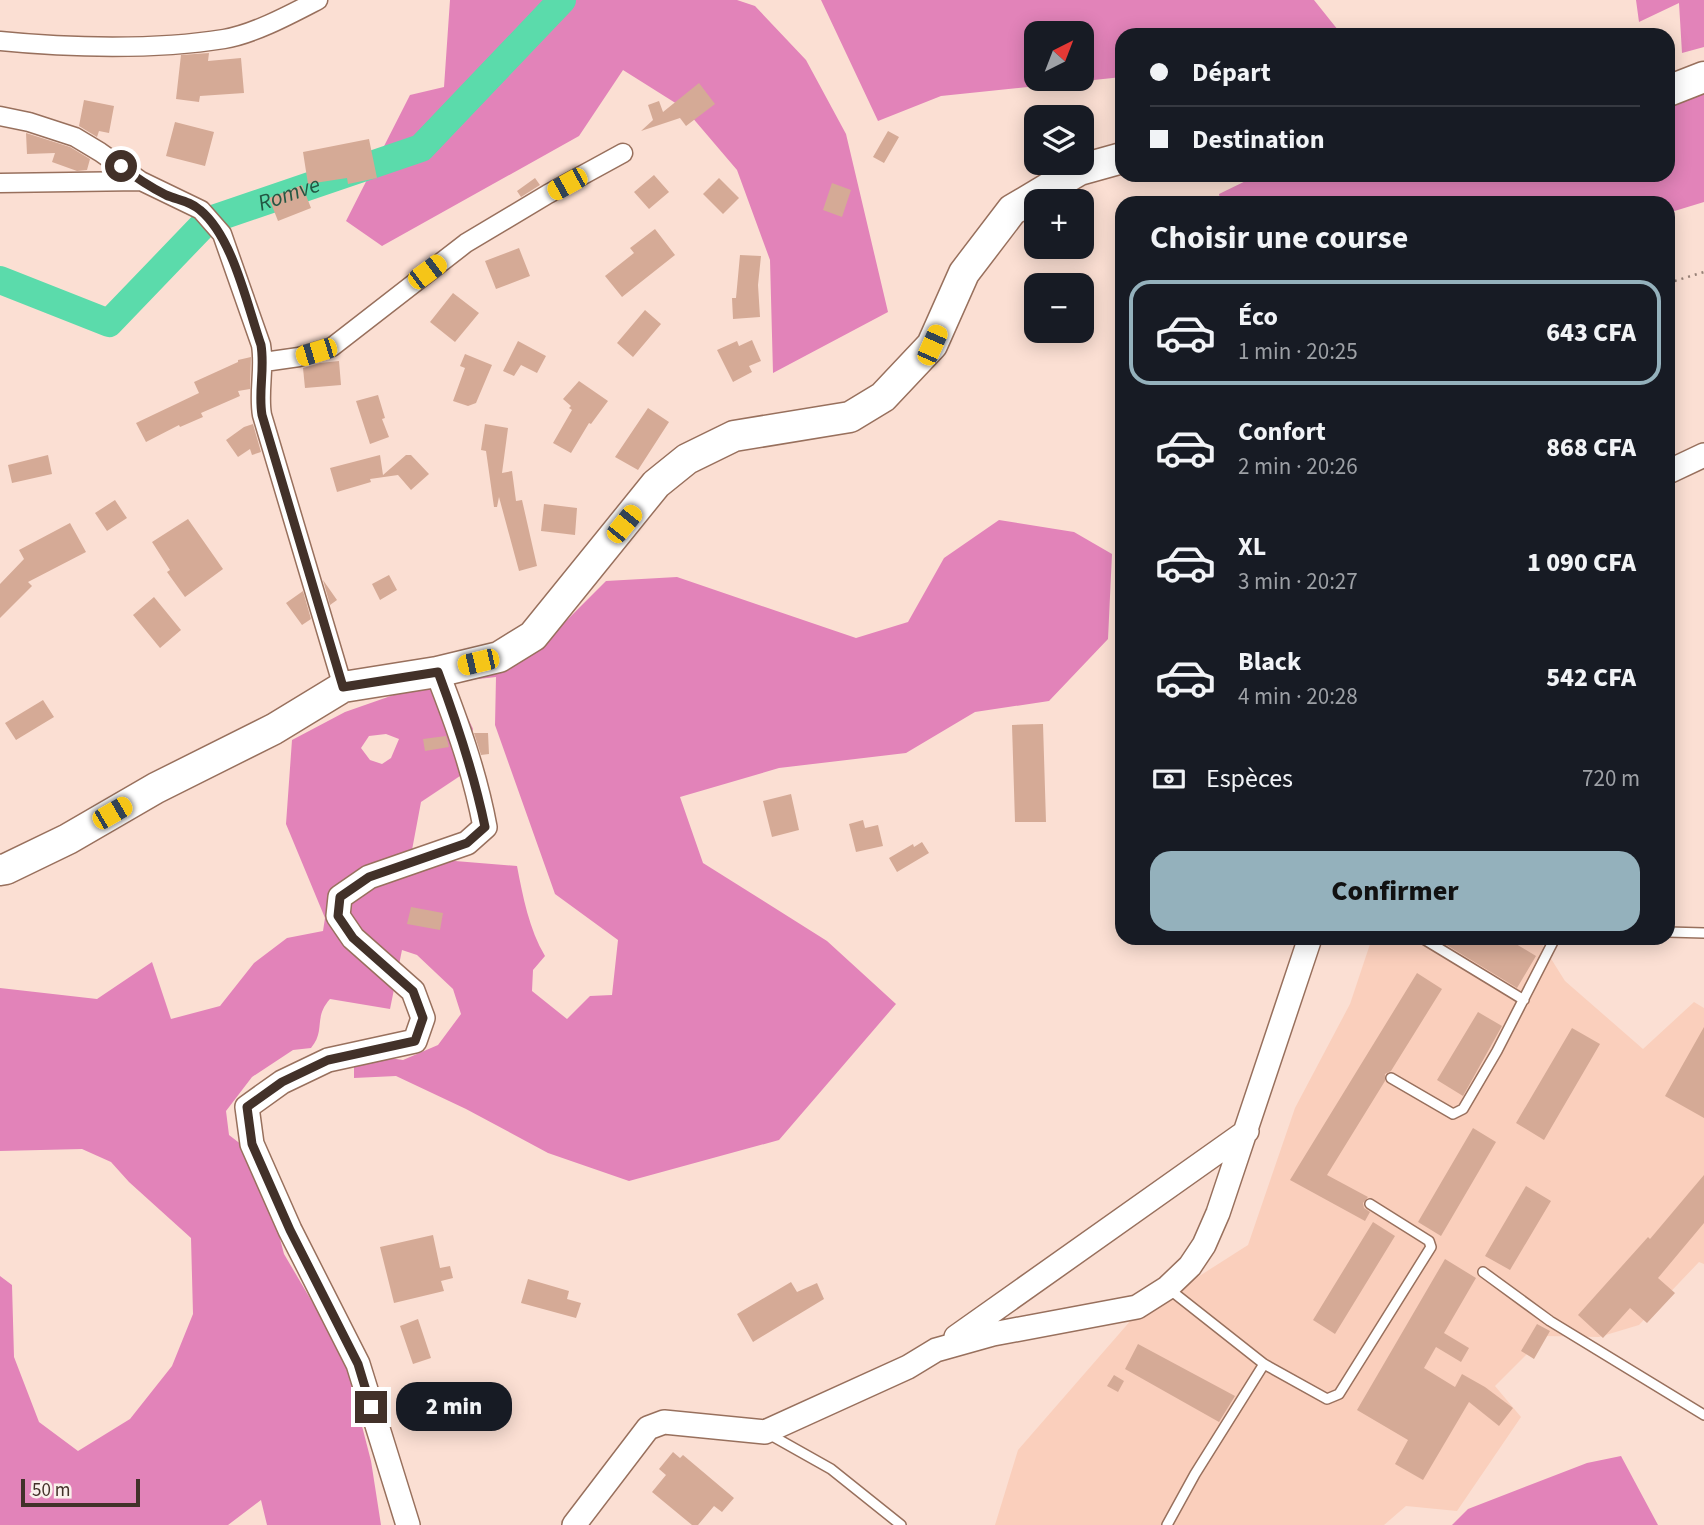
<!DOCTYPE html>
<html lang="fr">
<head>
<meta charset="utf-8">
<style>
  :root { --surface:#171b24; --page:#20242c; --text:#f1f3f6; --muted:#9ea1a6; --line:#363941; --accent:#94b1bc }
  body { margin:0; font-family:"Source Sans 3",sans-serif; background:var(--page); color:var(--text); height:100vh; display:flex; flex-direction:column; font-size:26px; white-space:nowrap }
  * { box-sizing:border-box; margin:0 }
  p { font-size:23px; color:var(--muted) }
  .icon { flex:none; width:38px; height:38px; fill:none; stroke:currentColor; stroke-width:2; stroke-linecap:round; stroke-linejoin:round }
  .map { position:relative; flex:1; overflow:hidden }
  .drawer { position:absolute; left:1115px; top:196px; width:560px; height:749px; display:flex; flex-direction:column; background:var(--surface); border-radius:21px; box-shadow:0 4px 18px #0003 }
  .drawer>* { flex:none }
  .banner { position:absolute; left:1115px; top:28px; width:560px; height:154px; border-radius:21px; box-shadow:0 4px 18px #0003; display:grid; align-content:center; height:154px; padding:0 35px; background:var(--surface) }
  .needle { width:46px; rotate:42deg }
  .fabs { position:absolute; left:1024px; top:21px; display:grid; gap:14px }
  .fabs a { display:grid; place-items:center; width:70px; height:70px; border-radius:14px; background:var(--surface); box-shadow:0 4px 18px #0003; font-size:35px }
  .scale { position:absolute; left:21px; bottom:18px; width:119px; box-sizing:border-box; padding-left:7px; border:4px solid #423129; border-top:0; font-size:19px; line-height:24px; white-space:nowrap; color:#423129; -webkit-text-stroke:5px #faf0ec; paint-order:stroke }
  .end { position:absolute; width:32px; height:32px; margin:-16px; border:9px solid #423129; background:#fff; box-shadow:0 0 0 4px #fff }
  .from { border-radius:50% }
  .bubble { position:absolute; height:49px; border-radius:21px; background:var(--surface); box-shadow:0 4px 18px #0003; font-size:23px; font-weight:800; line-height:49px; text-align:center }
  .car { position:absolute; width:21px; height:42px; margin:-21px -10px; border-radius:9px; box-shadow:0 0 5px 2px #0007; background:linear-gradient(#f5c518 24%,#345 0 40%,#f5c518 0 76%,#345 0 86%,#f5c518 0) }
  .banner b { display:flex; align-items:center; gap:24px; height:66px; font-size:26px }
  .banner b+b { border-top:2px solid var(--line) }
  .banner i { width:18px; height:18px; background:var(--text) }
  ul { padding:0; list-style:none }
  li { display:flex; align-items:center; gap:21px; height:105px; margin:0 14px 10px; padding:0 21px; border:4px solid transparent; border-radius:21px }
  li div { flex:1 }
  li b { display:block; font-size:26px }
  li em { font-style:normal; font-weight:800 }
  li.selected { border-color:var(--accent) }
  li>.icon { width:63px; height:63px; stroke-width:1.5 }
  h2 { padding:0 35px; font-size:32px; line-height:84px }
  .pay { display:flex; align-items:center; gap:18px; height:77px; padding:0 35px; font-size:26px }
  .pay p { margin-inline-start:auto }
  .action { display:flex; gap:14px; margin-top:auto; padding:14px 35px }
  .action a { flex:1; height:80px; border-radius:21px; background:var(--accent); color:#111; font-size:28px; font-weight:800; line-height:80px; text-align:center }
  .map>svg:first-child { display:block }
</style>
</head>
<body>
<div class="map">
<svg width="1704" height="1525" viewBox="0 0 1704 1525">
  <rect width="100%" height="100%" fill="#fbdfd3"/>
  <path fill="#facfbc" d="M1372 938H1538L1565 981 1643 1049 1694 1002 1704 1008V1264L1699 1262 1639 1325 1599 1337 1545 1336 1495 1386 1521 1417 1457 1511 1406 1506 1384 1525H995L1018 1450 1132 1319 1248 1245 1295 1108 1350 1004Z"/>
  <path fill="#e283b9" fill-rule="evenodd" d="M450 0H737L755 6 806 60 846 134 888 312 773 373 770 260 737 170 685 109 623 70 579 136 382 246 346 221 410 95 444 87Z
    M821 0H1314L1342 35H1122V77L941 96 878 121ZM1082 33V79H1036V33Z
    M1636 0H1704V47L1682 53 1679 3 1639 22Z
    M1704 82V202L1668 213V203H1221L1219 194 1258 175H1668V91Z
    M999 520 1074 532 1112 554 1108 639 1049 701 975 712 906 753 779 768 680 797 703 863 827 941 896 1004 779 1140 629 1181 548 1153 466 1109 396 1076 354 1078V1053L403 1060 438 1045 461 1014 453 989 417 955 402 950 390 1009 330 999C313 1018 326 1030 311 1048L293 1050 252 1077 226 1111 229 1135 259 1158 284 1254 344 1356 371 1461 381 1525H267L261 1500 228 1525H0V1276L12 1285 14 1357 39 1422 78 1451 130 1419 172 1366 193 1314 191 1238 129 1182 111 1162 82 1149 0 1151V988L97 999 152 962 171 1019 220 1006 254 963 287 938 323 931 325 918 286 824 292 740 345 712 545 642 606 581 677 577 856 638 908 622 944 558ZM496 677 495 725 555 894 618 940 612 995 590 996 567 1019 532 991 533 970 545 956C529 929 523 897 517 866L455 861 412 850 421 802 460 776 473 729 451 682ZM386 734 399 739 391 758 382 764 370 760 361 748 369 736Z
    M1621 1456 1658 1525H1452L1468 1509 1587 1463Z"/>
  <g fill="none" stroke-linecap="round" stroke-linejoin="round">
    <path stroke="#5bdbab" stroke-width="28" id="s1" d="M0 280 109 323 207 221 421 148 562 0"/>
  </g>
  <path fill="#d5aa96" d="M209 53 208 61 241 58 244 93 200 96 199 102 176 99 181 55Z
    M699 83 715 104 686 126 680 118 641 131 653 120 648 105 659 101 663 112Z
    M84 100 114 106 109 133 99 131 97 137 79 126Z
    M175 122 214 132 205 166 166 156Z
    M888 131 899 137 884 163 873 157Z
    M26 133 70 147 90 159 87 170 77 171 52 162 55 153 27 154Z
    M369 139 377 178 348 184 347 178 308 184 303 152Z
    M654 175 669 192 649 209 634 192Z
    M535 178 540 185 521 197 517 191Z
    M719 178 739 198 723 214 703 194Z
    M832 183 851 190 842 217 823 210Z
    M302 185 311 208 278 221 269 198Z
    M655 229 675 255 622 297 605 276 634 253 630 248Z
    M519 248 530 276 496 289 485 261Z
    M740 255 761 256 758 285 760 317 733 319 732 298H736Z
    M453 293 479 313 455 342 430 322Z
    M645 310 661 324 633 357 617 343Z
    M752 340 761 361 749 366 752 372 733 382 717 350 737 341 739 346Z
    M518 341 546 356 537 373 521 365 514 376 503 371Z
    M465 354 492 365 476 403 468 406 453 401 465 368 460 366Z
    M251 357 250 389 238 391 240 396 201 413 203 417 180 427 179 425 146 442 136 423 199 393 194 382 238 362V360Z
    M339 361 341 385 305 388 303 368 320 363Z
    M579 381 608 401 591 424 589 423 571 453 553 443 572 410 569 408 571 406 563 399Z
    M378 395 385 418 382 419 389 437 370 444 356 401Z
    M648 408 669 422 638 470 615 457Z
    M253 424 261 452 252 455 250 449 238 457 226 440 244 427Z
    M485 424 508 428 502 473 512 471 516 501 522 500 537 566 519 571 499 497 497 507H494L486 451 481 450Z
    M48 455 52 474 12 483 8 465Z
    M380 455 383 475 406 455H411L429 474 411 490 398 475 370 479 371 482 337 492 330 468Z
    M115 500 127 518 107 531 95 513Z
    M544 504 577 508 575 535 541 531Z
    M188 519 223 569 185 597 167 572 170 570 152 542Z
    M70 523 86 552 28 582 32 586 0 618V584L24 559 19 550Z
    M389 575 397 590 380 600 372 584Z
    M323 580 337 600 330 605Z
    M303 591 311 619 302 625 286 603Z
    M154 597 181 630 160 648 133 615Z
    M43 700 54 717 16 740 5 723Z
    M1043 724 1046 822H1015L1012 725Z
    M474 733H488L489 754 481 755Z
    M446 736 449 747 425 751 423 739Z
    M791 794 799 830 772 837 763 801Z
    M863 820 865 828 878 825 883 846 856 852 849 824Z
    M922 842 929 853 897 872 889 858 913 844 914 847Z
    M411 907 443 913 440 930 407 924Z
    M1435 938H1506L1536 956 1517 988Z
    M1417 973 1442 989 1391 1071 1385 1074V1081L1327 1175 1368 1197 1363 1203 1364 1208 1370 1212 1365 1221 1290 1180Z
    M1478 1012 1502 1026 1463 1096 1437 1080Z
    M1704 1027V1118L1665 1096Z
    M1572 1028 1600 1044 1544 1140 1516 1123Z
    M1473 1128 1496 1142 1441 1236 1418 1222Z
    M1704 1175V1223L1658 1278 1675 1293 1647 1323 1630 1308 1603 1338 1578 1315 1648 1237 1650 1239Z
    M1526 1186 1551 1201 1510 1270 1485 1256Z
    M1373 1222 1395 1236 1335 1334 1313 1320Z
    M433 1235 440 1268 450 1266 453 1278 441 1281 444 1291 394 1303 380 1247Z
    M1445 1259 1476 1278 1444 1333 1469 1348 1461 1362 1436 1347 1424 1368 1455 1387 1462 1374 1485 1387 1513 1408 1499 1426 1469 1402 1423 1480 1395 1464 1408 1440 1357 1410Z
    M528 1279 569 1291 567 1299 581 1303 576 1318 521 1303Z
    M791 1282 797 1292 817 1283 824 1299 753 1342 737 1314Z
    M418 1319 431 1358 413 1364 400 1326Z
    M1537 1324 1550 1331 1534 1359 1521 1351Z
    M1138 1344 1235 1396 1219 1422 1125 1369Z
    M1114 1375 1124 1381 1118 1392 1107 1386Z
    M673 1452 680 1458 683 1455 734 1498 722 1512 714 1506 698 1525H692L652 1492 666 1475 659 1469Z"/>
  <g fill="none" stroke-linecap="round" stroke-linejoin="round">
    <defs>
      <path id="service" d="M1668 932 1704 933
        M1422 938 1524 1000
        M1391 1078 1453 1114 1463 1109 1497 1051 1555 938
        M1483 1272 1550 1321 1704 1415
        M1169 1289 1264 1364 1327 1399 1339 1394 1431 1247 1429 1241 1370 1204
        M767 1433 831 1469 901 1525
        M1167 1525 1195 1474 1264 1364"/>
      <path id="minor" d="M0 41C69 48 156 50 224 39 254 34 291 14 318 0
        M0 116 29 122 75 137 100 152 141 181 201 210 222 234 261 345C265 369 258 392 262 415L343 687
        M0 183 141 181
        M264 362 299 357 332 347 466 243 548 194 623 153"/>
      <path id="tertiary" d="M1668 472 1704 455
        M956 1337 1247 1131
        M408 1525 358 1364 290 1230 252 1144 247 1107 282 1082 328 1060 415 1041 423 1018 413 991 353 938 338 916 340 897 369 877 467 843 485 827C475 773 457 723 437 672
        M574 1525 648 1428 664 1422 765 1432 908 1367 936 1350 993 1334 1137 1307 1167 1288 1190 1266 1204 1245 1218 1213 1310 938"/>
      <path id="trunk" d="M1668 91 1704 77
        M0 870 6 869 68 839 156 788 274 729 343 687 437 672 499 657 533 636 656 484 687 459 734 436 850 417 883 397 932 345 964 273 1012 210 1079 170 1122 158"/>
    </defs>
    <use href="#service" stroke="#98705d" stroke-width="12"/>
    <use href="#minor" stroke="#98705d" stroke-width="21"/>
    <use href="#tertiary" stroke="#98705d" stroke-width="26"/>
    <use href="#trunk" stroke="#98705d" stroke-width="33"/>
    <path stroke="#978177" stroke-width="2.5" stroke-dasharray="2 5" stroke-linecap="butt" d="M1668 283 1704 272"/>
    <use href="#service" stroke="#fff" stroke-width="9"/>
    <use href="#minor" stroke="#fff" stroke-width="18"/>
    <use href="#tertiary" stroke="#fff" stroke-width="23"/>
    <use href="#trunk" stroke="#fff" stroke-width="30"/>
  </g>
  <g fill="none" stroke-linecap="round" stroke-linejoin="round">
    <path stroke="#423129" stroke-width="9" d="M121 166C135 177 150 187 166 195 178 200 190 201 200 210 233 237 247 305 261 345 265 369 258 392 262 415L343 687 438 672C457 723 474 773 485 827L467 843 369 877 340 897 338 916 353 938 413 991 423 1018 415 1041 328 1060 282 1082 247 1107 252 1144 290 1230 358 1364 371 1407"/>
  </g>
  <g text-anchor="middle" stroke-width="6" stroke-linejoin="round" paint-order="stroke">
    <g font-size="23" font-style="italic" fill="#235743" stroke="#faf0ec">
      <text dy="8" stroke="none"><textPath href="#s1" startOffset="345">Romve</textPath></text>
    </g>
  </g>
</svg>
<div class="fabs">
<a><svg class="needle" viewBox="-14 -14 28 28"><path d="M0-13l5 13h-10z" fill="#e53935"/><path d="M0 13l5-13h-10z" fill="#9ea1a6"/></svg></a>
<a><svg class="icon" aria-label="layers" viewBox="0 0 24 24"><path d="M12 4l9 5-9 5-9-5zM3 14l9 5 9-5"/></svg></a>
<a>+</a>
<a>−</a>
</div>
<div class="scale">50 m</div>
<i class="end from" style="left:121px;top:166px"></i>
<i class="end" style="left:371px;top:1407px"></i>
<div class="bubble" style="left:396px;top:1382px;width:116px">2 min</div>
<i class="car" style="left:567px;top:184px;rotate:241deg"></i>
<i class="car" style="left:427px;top:272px;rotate:53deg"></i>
<i class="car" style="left:932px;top:345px;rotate:24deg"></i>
<i class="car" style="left:316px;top:352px;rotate:253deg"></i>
<i class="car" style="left:624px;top:524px;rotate:39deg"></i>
<i class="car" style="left:478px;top:662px;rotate:257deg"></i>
<i class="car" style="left:112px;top:813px;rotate:60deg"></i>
<div class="banner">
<b><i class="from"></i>Départ</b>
<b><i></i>Destination</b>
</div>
<section class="drawer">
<h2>Choisir une course</h2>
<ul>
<li class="selected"><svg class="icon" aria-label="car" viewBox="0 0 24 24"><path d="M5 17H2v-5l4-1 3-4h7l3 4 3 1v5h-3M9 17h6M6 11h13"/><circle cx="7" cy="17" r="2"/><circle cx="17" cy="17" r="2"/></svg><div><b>Éco</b><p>1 min · 20:25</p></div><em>643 CFA</em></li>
<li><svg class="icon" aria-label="car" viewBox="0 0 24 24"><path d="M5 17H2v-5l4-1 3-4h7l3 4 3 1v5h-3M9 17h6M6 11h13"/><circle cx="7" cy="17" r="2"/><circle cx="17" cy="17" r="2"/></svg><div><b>Confort</b><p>2 min · 20:26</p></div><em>868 CFA</em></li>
<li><svg class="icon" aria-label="car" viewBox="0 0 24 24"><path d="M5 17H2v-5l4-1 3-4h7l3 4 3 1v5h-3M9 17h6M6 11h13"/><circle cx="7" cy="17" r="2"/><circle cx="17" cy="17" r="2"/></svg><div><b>XL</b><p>3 min · 20:27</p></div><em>1 090 CFA</em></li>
<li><svg class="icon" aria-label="car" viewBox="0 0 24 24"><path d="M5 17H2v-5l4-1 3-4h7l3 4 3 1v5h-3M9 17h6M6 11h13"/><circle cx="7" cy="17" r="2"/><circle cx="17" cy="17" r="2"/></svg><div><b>Black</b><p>4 min · 20:28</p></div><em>542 CFA</em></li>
</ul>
<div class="pay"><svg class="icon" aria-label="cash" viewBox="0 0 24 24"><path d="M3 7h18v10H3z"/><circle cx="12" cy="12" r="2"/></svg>Espèces<p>720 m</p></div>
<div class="action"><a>Confirmer</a></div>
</section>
</div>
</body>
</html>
